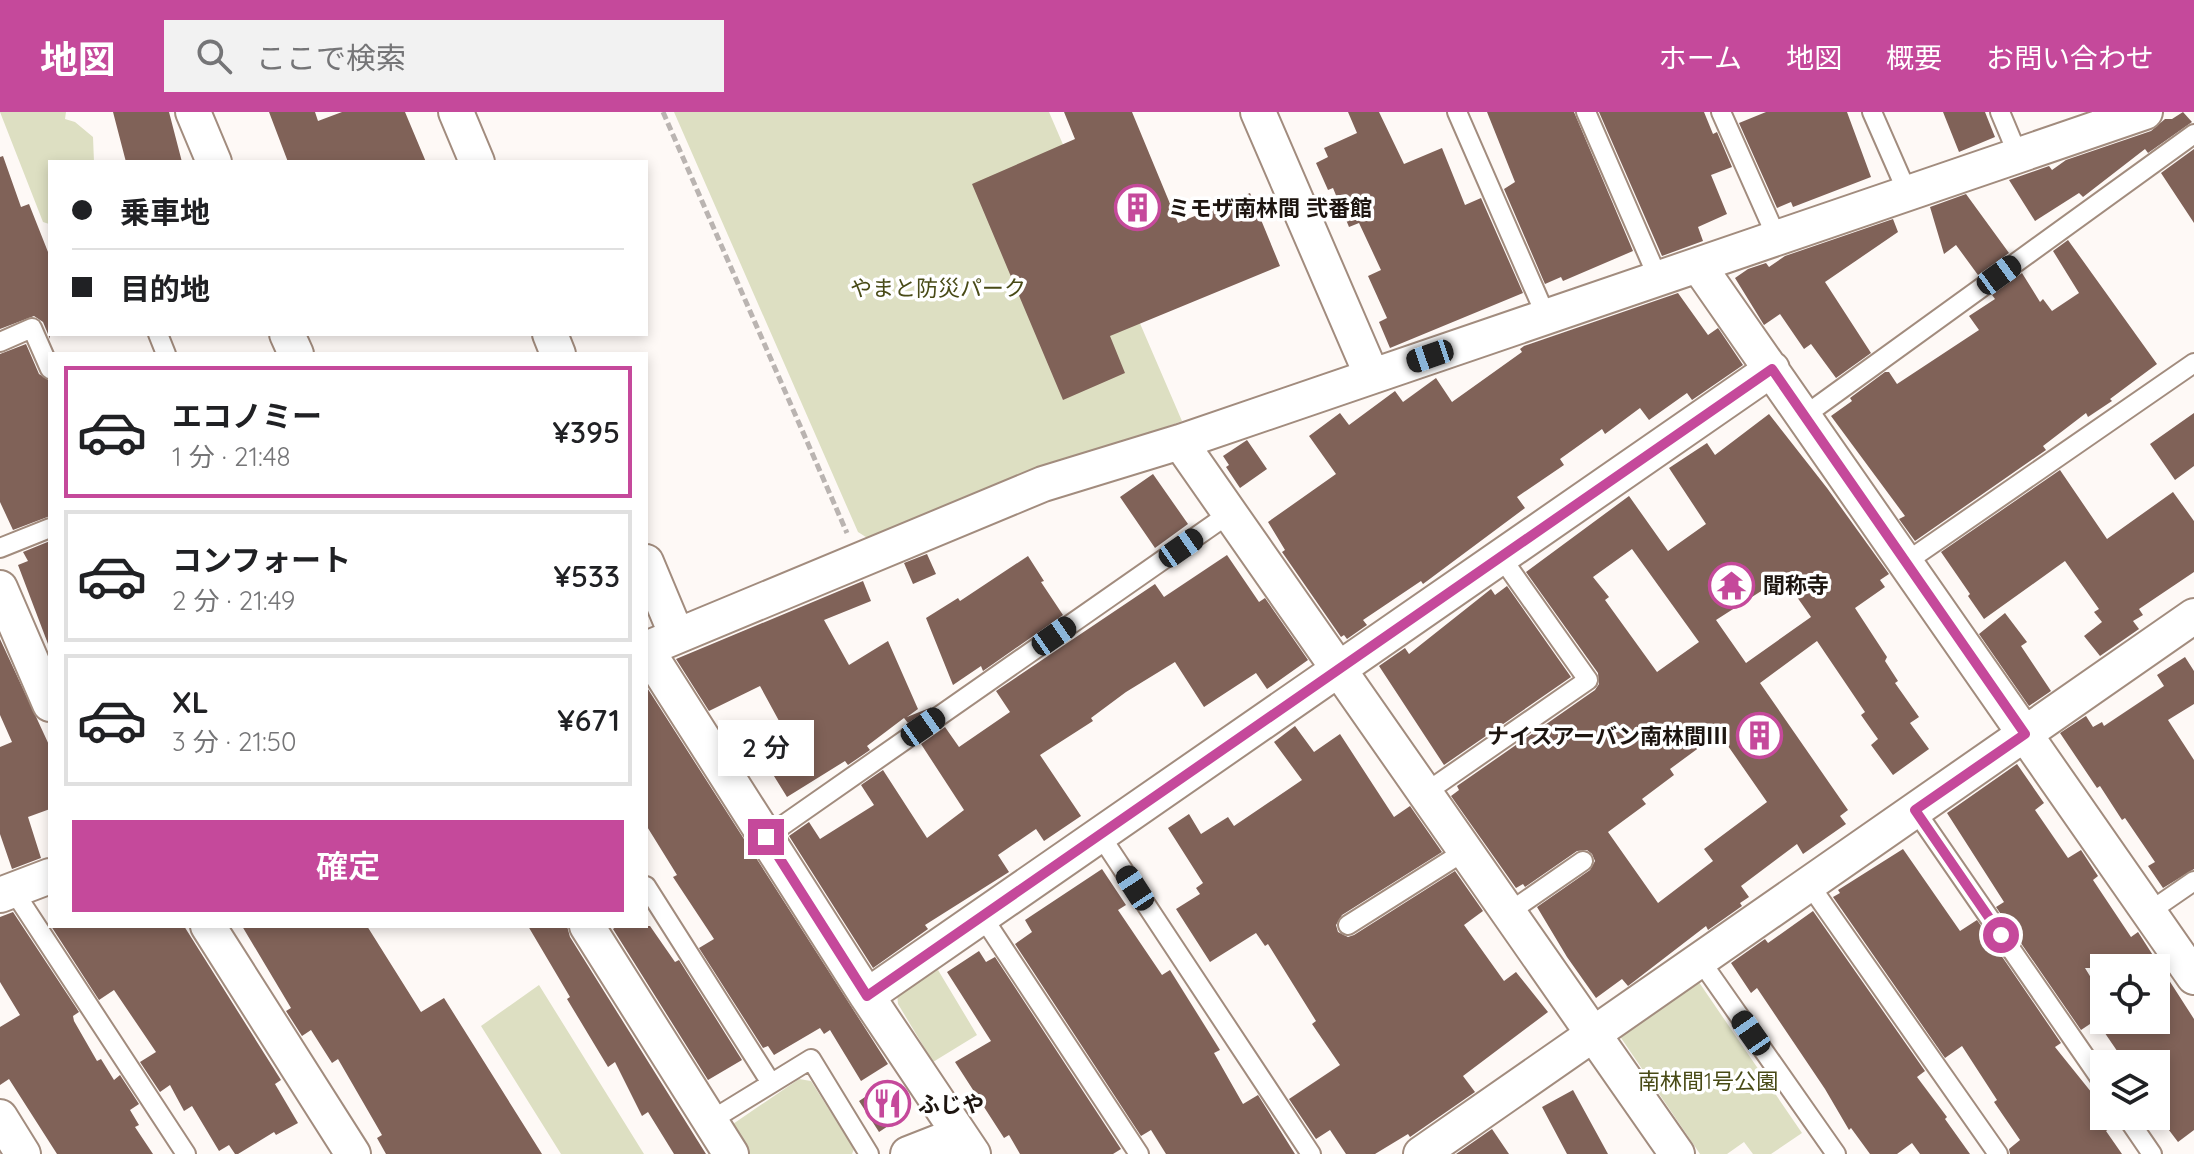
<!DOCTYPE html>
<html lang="ja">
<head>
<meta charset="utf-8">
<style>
  :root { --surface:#fff; --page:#f2f2f2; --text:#202124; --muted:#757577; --line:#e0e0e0; --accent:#c5499b }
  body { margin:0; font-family:Quicksand,"Noto Sans JP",sans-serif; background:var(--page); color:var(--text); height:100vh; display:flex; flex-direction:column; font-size:30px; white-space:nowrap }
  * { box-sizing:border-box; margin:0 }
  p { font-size:26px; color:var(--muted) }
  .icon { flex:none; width:44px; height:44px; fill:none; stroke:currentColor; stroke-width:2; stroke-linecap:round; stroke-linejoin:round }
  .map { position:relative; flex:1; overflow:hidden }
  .sheet { position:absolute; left:48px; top:240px; width:600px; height:576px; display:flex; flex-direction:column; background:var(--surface); border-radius:0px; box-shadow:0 4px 12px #0003 }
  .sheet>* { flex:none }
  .guide { position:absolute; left:48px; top:48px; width:600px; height:176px; border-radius:0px; box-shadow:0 4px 12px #0003; display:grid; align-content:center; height:176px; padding:0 24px; background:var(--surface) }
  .buttons { position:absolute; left:2090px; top:842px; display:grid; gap:16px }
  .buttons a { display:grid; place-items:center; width:80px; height:80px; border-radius:0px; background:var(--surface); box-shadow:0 4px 12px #0003; font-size:40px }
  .end { position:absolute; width:36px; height:36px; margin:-18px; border:10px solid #c5499b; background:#fff; box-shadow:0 0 0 4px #fff }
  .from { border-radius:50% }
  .bubble { position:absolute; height:56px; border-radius:0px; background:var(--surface); box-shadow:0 4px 12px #0003; font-size:26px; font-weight:600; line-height:56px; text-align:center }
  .car { position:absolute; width:24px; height:48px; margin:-24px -12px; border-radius:10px; box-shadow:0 0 6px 2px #0007; background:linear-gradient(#222 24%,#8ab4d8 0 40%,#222 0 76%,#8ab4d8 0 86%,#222 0) }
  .guide b { display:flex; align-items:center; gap:28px; height:76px; font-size:30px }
  .guide b+b { border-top:2px solid var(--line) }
  .guide i { width:20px; height:20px; background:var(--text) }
  ul { padding:14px 0 0; list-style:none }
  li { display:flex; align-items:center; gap:24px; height:132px; margin:0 16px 12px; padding:0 8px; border:4px solid var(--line); border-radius:0px }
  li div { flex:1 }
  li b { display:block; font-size:30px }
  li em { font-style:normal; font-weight:600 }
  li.active { border-color:var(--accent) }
  li>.icon { width:72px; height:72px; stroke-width:1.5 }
  .action { display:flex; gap:16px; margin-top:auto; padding:16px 24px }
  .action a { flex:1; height:92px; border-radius:0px; background:var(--accent); color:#fff; font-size:32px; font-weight:600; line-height:92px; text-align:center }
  header { display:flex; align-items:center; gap:48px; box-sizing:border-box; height:112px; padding:0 40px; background:var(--accent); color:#fff }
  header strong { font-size:38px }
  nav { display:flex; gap:44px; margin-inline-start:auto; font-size:28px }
  .search { width:560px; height:72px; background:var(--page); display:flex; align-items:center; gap:20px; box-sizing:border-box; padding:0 28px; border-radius:0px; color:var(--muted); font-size:30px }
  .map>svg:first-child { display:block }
</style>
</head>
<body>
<header>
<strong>地図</strong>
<div class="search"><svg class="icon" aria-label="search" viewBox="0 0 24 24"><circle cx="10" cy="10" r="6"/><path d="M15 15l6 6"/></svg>ここで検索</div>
<nav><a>ホーム</a><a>地図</a><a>概要</a><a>お問い合わせ</a></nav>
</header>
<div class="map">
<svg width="2194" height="1042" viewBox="0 0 2194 1042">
  <rect width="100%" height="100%" fill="#fef9f6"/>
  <path fill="#dddfc2" d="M0 0H66L65 7 75 10 93 25 94 50H50L49 112 43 110Z
    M674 0H1049L1182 309 869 427 858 420Z
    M938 858 977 923 933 950 898 892 897 881Z
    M1694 863 1802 1021 1771 1042H1753L1744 1030 1727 1042H1700L1615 917Z
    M539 873 644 1042H561L481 914Z
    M799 967 811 969 854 1037 852 1042H745L730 1014Z"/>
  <path fill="#806258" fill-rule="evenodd" d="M113 0H169L182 50H126Z
    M269 0H315L318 9 342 0H405L426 50H288Z
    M1064 0H1132L1178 111 1250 81 1280 154 1110 224 1125 261 1063 288 972 72 1075 27Z
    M1348 0H1379L1404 52 1442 36 1465 93 1481 86 1523 181 1390 236 1379 210 1387 206 1368 164 1381 158 1359 111 1349 115 1333 76 1328 78 1316 51 1328 45 1324 36 1357 21Z
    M1487 0H1574L1633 139 1563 169 1561 165 1545 172 1504 77 1515 70Z
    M1599 0H1704L1713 22 1717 20 1732 55 1711 63 1727 102 1698 115 1703 129 1662 144Z
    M1766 0H1847L1871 65 1793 95 1791 90 1777 96 1739 11Z
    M1943 0H1985L1995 25 1959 40Z
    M2183 0 2192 10 2148 41 2145 37 2083 85 2079 81 2035 109 2009 68 2049 54 2052 58 2066 48 2151 19 2165 7H2172Z
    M2194 37V111L2161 61Z
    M3 44 21 95 29 92 50 145V227L43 210 34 204 0 217V45Z
    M1966 82 2009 141 1978 163 1956 133 1944 142 1930 95Z
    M1893 107 1898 120 1825 170 1871 241 1836 266 1811 232 1804 237 1780 202 1764 213 1735 166 1748 157 1766 151 1769 155 1785 144Z
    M2068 128 2157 252 2110 287 2112 289 2088 305 2086 301 2043 334 2046 338 1915 429 1899 407 1905 404 1831 304 1852 289 1850 286 1885 260H1889L1897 272 1979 218 1969 204 1995 187 1992 183 2022 161 2040 190 2043 187 2052 199 2079 181 2053 139Z
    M1678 181 1708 223 1718 216 1743 253 1692 288 1687 281 1649 308 1640 296 1605 322 1602 317 1560 347 1564 353 1517 385 1525 396 1423 472 1421 469 1363 508 1367 513 1347 527 1344 523 1341 525 1282 440 1285 438 1268 410 1336 362 1309 324 1340 301 1349 313 1395 279 1403 290 1436 266 1452 290 1522 240 1520 237 1524 234Z
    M26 232 39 262 50 269V404L13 418 0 390V242Z
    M2194 301V354L2175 368 2150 332Z
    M1769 302 1827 376 1889 462 1880 468 1885 475 1855 496 1887 545 1885 549 1898 569 1895 571 1919 605 1910 611 1929 637 1893 663 1871 633 1878 627 1861 603 1865 600 1817 529 1760 571 1848 698 1840 704 1846 712 1803 742 1797 732 1741 774 1749 785 1740 791 1742 794 1708 818 1706 814 1628 874 1622 867 1596 886 1567 845 1537 795 1590 758 1595 749 1592 742 1587 738 1577 739 1525 775 1523 772 1516 776 1451 684 1459 678 1457 674 1595 578 1599 572 1598 561 1526 460 1629 384 1668 439 1706 412 1669 356 1707 331 1715 343ZM1632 437 1699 530 1657 560 1605 488 1609 485 1593 465ZM1783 465 1811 505 1746 551 1716 508ZM1719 621 1767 690 1704 737 1713 749 1658 791 1608 720 1646 692 1642 687 1674 663 1670 657Z
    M1247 328 1267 357 1240 376 1226 355 1229 353 1223 344Z
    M2060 358 2107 427 2173 380 2194 409V460L2139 497 2143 503 2133 509 2139 517 2100 544 2084 524 2102 510 2094 500 2099 497 2065 449 1984 507 1968 484 1970 482 1941 440Z
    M1153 362 1188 412 1155 436 1120 385Z
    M50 429V531L48 532 18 453 28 449 23 440Z
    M927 442 936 462 913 472 904 451Z
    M1227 443 1259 490 1265 486 1308 548 1267 577 1256 561 1204 595 1175 550 1126 580 1091 606 1093 609 1040 643 1081 704 1044 729 1036 717 998 743 1009 760 925 813 928 817 873 856 789 724 809 710 820 727 874 693 861 673 883 658 927 726 964 698 921 632 945 615 959 635 1010 600 996 579 1155 472 1164 485Z
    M1028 444 1044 469 1041 470 1063 503 983 559 981 554 953 573 926 506 958 486 960 489Z
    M863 469 871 489 824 508 849 553 888 529 918 597 907 605 932 595 908 611 904 606 867 634 870 638 848 653 845 649 787 685 764 648 790 629 760 574 709 599 676 547Z
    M1507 474 1571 565 1444 653 1379 554 1405 536 1409 542 1491 477 1495 483Z
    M2005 501 2027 530 2021 534 2051 579 2029 594 1979 522Z
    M0 527 50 635V697L28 705 41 746 12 757 0 722V635L12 630 0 603Z
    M2185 545 2194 559V592L2168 608 2194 648V757L2163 776 2148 754 2155 750 2125 706 2122 708 2100 674 2097 676 2060 621 2086 604 2093 615 2102 610 2104 614 2164 574 2157 563Z
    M646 574 888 952 861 969 830 918 824 922 820 916 774 943 768 934 763 936 699 836 714 827 673 765 677 763 646 713Z
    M1295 614 1314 640 1340 622 1394 705 1410 694 1442 740 1342 803 1336 813 1338 820 1348 825 1354 823 1455 759 1483 799 1464 813 1504 869 1516 860 1548 900 1463 964 1475 980 1410 1025 1408 1022 1375 1042H1346L1330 1018 1316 1027 1289 987 1340 953 1312 912 1316 909 1268 832 1265 834 1256 821 1210 850 1176 797 1200 782 1196 776 1203 771 1168 716 1189 702 1201 722 1228 705 1234 714 1302 668 1274 630Z
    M2017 652 2044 691 2035 698 2068 746 2081 738 2098 764 2093 768 2131 825 2138 820 2194 907V1018L2178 1030 2156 1001V952H2126L2096 908 2081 918 1996 795 2004 790 1947 701ZM2085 856H2156V908H2096L2104 903V887Z
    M1903 737 1960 819 1977 808 2061 931 2055 935 2104 996V1004H2110L2116 1012 2106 1019 2122 1042H2010L2009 1037 2020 1028 1994 990 1997 988 1962 934 1945 946 1833 785 1840 781 1838 778Z
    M1102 757 1126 793 1118 798 1162 863 1170 858 1220 938 1214 941 1243 992 1258 983 1295 1042H1166L1151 1018 1141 1024 1015 832 1032 820 1025 808Z
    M1813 799 1925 959 1917 965 1947 1005 1945 1007 1970 1042H1920L1912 1031 1897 1042H1870L1851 1016 1849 1018 1825 977 1757 876 1751 881 1731 851 1765 827 1768 831Z
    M13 800 79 900 73 904 74 909 97 949 101 947 114 968 120 963 139 992 130 998 139 1013 135 1015 153 1042H57L9 967 0 973V915L20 903 0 870V805Z
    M51 814H184L281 968 275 972 298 1011 276 1023 274 1020 238 1042H235L229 1033 219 1039 192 994 184 999 170 973 160 980 140 950 156 940 114 878 99 888Z
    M242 814H367L421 900 444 886 542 1042H386L377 1026 382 1023 338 947 332 951 311 918 302 924 286 899 291 896Z
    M528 814H567L570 825 706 1042H674L648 1000 642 1004 615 950 608 955 567 887 570 885Z
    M617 814H650L675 850 679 848 742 948 708 968 613 817Z
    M979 839 986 850 995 845 1121 1037 1113 1042H1020L1009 1023 1004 1026 955 950 991 929 947 860Z
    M885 972 905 1003 879 1020 859 989Z
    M1573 978 1608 1042H1567L1542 995Z
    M1492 1017 1509 1042H1456Z"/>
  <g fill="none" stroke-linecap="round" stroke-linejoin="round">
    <defs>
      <path id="service" d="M1457 0 1546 204
        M1586 0 1658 166
        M1721 0 1777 126
        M1872 0 1908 82
        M2000 0 2018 43
        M158 222 166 242
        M0 230 32 216 50 257
        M1804 304 2194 22
        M0 436 50 416
        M1906 450 2194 251
        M1425 681 1588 568 1501 445
        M1915 698 2104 972
        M1100 723 1311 1042
        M766 725 1230 401
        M1809 772 1998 1042
        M646 774 771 971
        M13 778 186 1042
        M2149 800 2194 769
        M1508 801 1583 749
        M982 804 1139 1042
        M1348 813 1465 739
        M1700 848 1836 1042
        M2126 1004 2152 1042
        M710 1009 811 947 869 1042"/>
      <path id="minor" d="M193 0 214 50
        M456 0 477 50
        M1258 0 1372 264
        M1698 153 2194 865
        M287 222 296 242
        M550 222 558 242
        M1180 330 1677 1042
        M646 450 677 524
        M0 476 50 592
        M646 537 1043 372 1180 330 2145 0
        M646 537 867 884 973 1042
        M0 783 50 764
        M208 814 353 1042
        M587 814 731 1042
        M867 884 1772 257
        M0 1005 23 1042
        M908 1042 959 1022
        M1421 1042 2194 504"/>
    </defs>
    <use href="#service" stroke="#a28c7e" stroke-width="22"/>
    <use href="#minor" stroke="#a28c7e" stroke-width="38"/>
    <path stroke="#bab4b1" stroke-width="5" stroke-dasharray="8 4" stroke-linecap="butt" d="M663 0 847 421"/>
    <use href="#service" stroke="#fff" stroke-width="18"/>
    <use href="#minor" stroke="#fff" stroke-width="34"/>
  </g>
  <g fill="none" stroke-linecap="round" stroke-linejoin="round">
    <path stroke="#c5499b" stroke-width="10" d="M766 725 867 884 1772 257 2025 622 1915 698 2001 823"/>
  </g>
  <defs>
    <symbol id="building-ring" viewBox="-11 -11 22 22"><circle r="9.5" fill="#fff" stroke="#c5499b" stroke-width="1.5"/><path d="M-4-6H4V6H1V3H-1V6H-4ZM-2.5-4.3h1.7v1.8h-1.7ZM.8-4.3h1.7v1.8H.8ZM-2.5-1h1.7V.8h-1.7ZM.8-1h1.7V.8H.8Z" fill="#c5499b"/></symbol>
    <symbol id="temple-ring" viewBox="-11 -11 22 22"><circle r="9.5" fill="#fff" stroke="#c5499b" stroke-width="1.5"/><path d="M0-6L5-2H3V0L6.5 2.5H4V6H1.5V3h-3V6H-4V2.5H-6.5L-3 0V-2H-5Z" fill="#c5499b"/></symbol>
    <symbol id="restaurant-ring" viewBox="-11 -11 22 22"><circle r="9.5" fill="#fff" stroke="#c5499b" stroke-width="1.5"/><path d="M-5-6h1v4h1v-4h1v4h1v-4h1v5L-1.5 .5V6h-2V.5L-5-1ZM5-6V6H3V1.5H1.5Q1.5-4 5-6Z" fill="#c5499b"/></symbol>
  </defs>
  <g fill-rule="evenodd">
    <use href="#building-ring" x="1112" y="70" width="51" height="51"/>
    <use href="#temple-ring" x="1706" y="448" width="51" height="51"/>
    <use href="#building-ring" x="1734" y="598" width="51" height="51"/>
    <use href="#restaurant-ring" x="862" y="966" width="51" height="51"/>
  </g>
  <g text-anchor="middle" stroke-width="7" stroke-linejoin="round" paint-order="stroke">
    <g font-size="22" font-weight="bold" fill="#1d1510" stroke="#fff" text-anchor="start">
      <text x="1168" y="104">ミモザ南林間 弐番館</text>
      <text x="1763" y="481">聞称寺</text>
      <text x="1728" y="632" text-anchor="end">ナイスアーバン南林間Ⅲ</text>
      <text x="918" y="1000">ふじや</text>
    </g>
    <g font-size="22" fill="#484a16" stroke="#fff">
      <text x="938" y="184">やまと防災パーク</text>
      <text x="1708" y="977">南林間1号公園</text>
    </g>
  </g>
</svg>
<div class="buttons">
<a><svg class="icon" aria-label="locate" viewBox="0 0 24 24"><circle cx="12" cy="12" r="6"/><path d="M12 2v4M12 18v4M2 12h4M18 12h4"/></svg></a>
<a><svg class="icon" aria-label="layers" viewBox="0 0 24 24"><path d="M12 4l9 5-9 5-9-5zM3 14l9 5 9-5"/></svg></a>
</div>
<i class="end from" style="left:2001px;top:823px"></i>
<i class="end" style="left:766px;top:725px"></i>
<div class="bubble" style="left:718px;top:608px;width:96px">2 分</div>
<i class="car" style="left:1999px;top:163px;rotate:54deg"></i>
<i class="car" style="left:1430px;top:244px;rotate:251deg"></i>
<i class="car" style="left:1181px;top:436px;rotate:55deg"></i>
<i class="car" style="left:1054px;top:524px;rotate:55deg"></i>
<i class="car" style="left:923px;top:615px;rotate:55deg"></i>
<i class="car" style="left:1135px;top:776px;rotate:327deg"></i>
<i class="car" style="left:1751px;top:921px;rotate:325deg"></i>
<div class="guide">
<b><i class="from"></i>乗車地</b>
<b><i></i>目的地</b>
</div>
<section class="sheet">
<ul>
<li class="active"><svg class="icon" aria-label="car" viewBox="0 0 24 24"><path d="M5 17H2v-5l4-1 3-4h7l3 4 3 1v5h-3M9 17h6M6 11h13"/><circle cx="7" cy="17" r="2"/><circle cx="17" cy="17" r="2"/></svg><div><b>エコノミー</b><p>1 分 · 21:48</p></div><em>¥395</em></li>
<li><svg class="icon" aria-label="car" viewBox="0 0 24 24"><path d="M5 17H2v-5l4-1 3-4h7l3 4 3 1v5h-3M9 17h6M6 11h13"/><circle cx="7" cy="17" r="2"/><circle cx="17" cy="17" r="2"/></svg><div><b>コンフォート</b><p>2 分 · 21:49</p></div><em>¥533</em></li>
<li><svg class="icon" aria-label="car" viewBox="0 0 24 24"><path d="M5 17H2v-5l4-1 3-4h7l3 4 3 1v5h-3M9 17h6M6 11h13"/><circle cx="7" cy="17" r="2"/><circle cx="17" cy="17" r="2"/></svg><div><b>XL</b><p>3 分 · 21:50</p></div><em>¥671</em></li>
</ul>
<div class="action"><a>確定</a></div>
</section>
</div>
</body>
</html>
